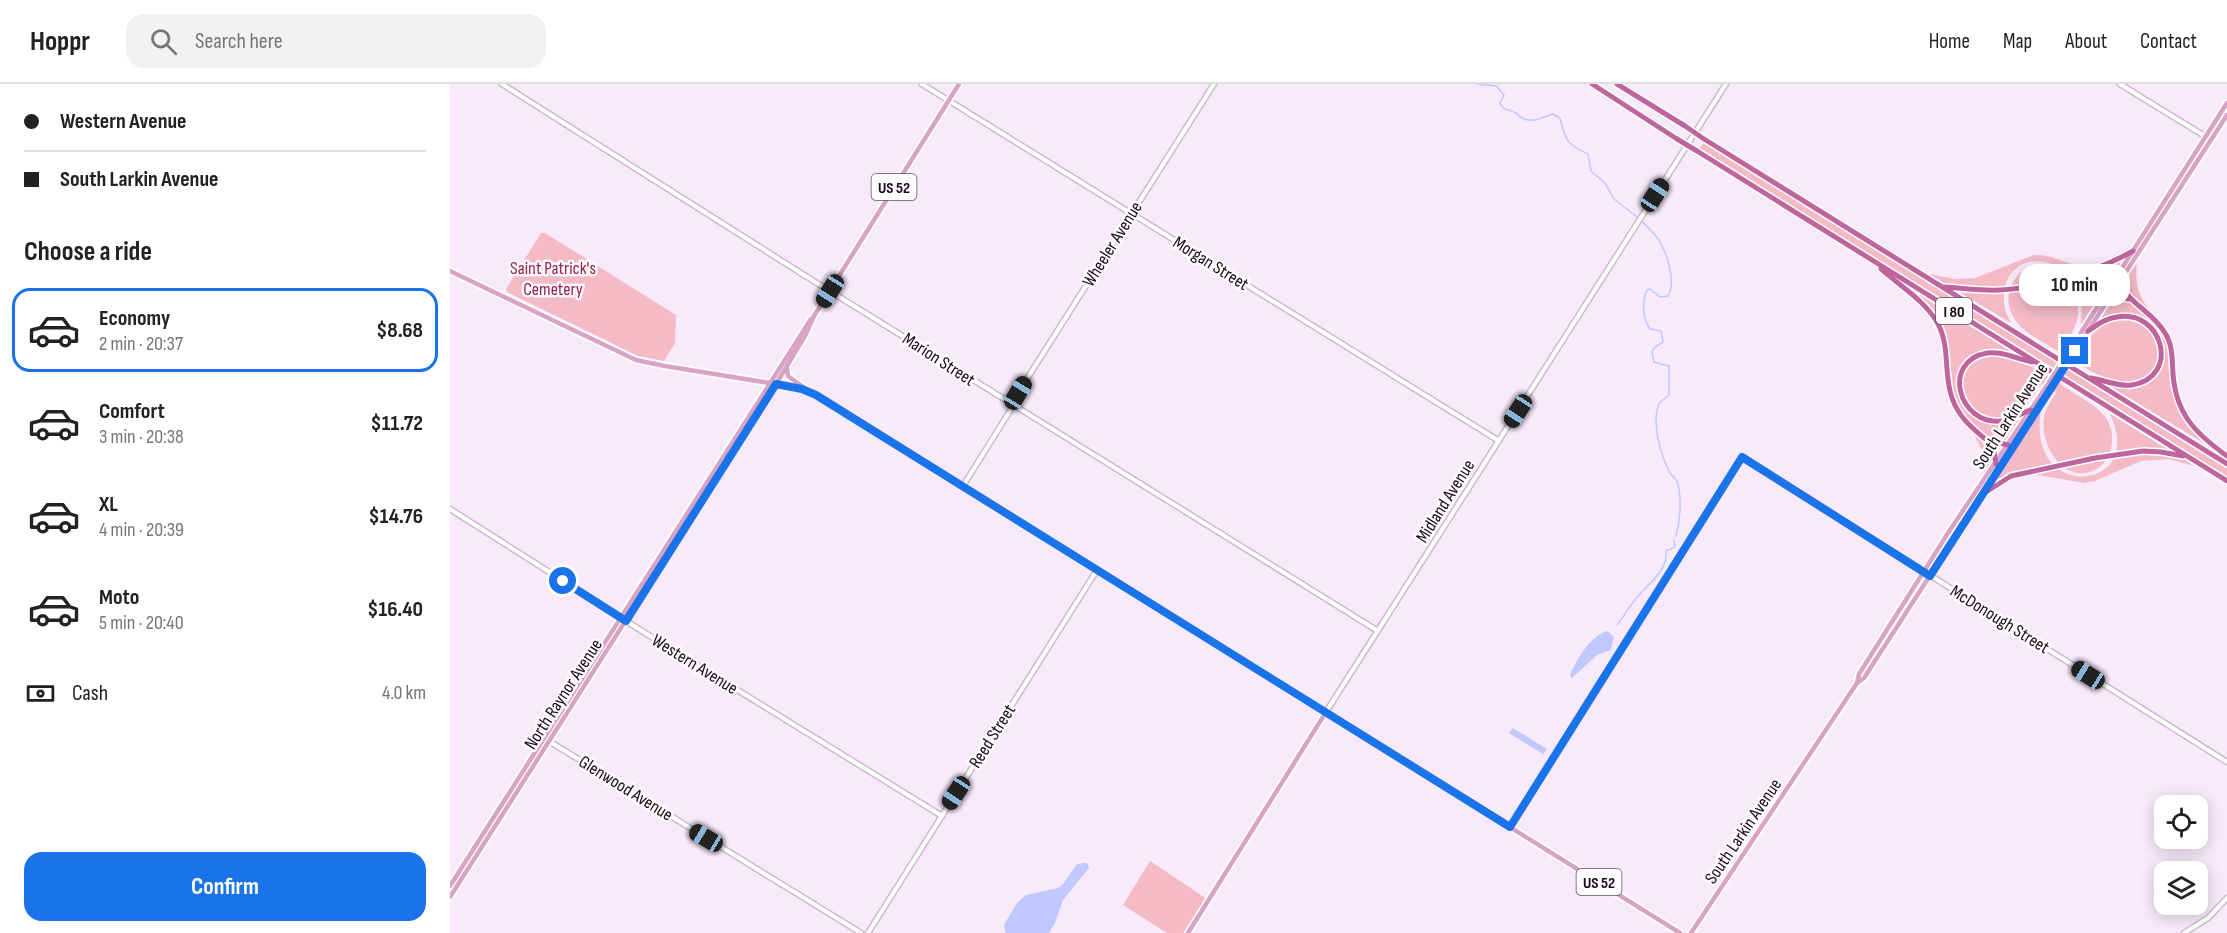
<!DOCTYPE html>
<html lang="en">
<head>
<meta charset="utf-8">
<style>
  :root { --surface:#fff; --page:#f2f2f2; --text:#222; --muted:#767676; --line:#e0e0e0; --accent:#1a73e8 }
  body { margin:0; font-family:"Sofia Sans Condensed",sans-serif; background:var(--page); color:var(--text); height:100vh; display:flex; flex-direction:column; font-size:22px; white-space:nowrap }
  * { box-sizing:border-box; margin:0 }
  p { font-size:20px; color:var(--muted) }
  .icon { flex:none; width:33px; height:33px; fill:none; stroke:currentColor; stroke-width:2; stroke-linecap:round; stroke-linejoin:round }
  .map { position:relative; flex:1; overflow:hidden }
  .side { display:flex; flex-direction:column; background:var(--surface); width:450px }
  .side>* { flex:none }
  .top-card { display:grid; align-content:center; height:132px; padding:0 24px; background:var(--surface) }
  .buttons { position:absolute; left:1704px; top:711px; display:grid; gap:12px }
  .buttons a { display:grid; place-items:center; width:54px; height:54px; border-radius:12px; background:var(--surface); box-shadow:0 3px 15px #0003; font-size:30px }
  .end { position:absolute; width:27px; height:27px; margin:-14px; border:8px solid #1a73e8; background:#fff; box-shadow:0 0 0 3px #fff }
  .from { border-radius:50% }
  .bubble { position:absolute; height:42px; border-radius:18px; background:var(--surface); box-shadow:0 3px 15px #0003; font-size:20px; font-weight:700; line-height:42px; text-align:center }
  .car { position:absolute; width:18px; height:36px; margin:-18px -9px; border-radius:8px; box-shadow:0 0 4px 2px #0007; background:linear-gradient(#222 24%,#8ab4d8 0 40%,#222 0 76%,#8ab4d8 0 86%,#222 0) }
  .top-card b { display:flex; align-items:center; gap:21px; height:57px; font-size:22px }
  .top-card b+b { border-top:2px solid var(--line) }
  .top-card i { width:15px; height:15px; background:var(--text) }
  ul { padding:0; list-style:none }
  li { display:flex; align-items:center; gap:18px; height:84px; margin:0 12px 9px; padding:0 12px; border:3px solid transparent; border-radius:18px }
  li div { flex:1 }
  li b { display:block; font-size:22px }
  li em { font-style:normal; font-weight:700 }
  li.selected { border-color:var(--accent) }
  li>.icon { width:54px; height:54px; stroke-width:1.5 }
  h2 { padding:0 24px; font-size:27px; line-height:72px }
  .pay { display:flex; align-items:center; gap:15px; height:66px; padding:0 24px; font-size:22px }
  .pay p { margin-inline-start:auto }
  .button { display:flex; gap:12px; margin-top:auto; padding:12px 24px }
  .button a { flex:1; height:69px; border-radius:18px; background:var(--accent); color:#fff; font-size:24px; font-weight:700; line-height:69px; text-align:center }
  header { display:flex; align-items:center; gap:36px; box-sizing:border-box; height:84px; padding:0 30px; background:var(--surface); border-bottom:2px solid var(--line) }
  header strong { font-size:28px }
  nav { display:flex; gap:33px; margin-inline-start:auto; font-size:21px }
  .search { width:420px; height:54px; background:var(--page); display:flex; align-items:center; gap:15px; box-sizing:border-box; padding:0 21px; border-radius:18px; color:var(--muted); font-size:22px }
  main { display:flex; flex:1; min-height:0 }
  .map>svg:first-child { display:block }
</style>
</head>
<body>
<header>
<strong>Hoppr</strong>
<div class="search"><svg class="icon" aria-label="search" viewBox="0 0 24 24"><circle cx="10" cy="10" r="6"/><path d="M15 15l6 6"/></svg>Search here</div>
<nav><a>Home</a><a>Map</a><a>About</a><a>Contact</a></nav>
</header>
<main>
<section class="side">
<div class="top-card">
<b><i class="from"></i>Western Avenue</b>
<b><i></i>South Larkin Avenue</b>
</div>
<h2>Choose a ride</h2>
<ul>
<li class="selected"><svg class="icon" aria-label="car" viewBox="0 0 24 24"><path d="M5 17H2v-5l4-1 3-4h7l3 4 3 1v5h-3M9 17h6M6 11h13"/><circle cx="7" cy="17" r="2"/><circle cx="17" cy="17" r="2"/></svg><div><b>Economy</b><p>2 min · 20:37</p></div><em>$8.68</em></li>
<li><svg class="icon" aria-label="car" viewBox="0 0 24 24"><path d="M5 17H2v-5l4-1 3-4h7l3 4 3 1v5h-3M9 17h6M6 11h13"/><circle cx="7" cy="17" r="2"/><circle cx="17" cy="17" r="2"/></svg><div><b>Comfort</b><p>3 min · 20:38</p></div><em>$11.72</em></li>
<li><svg class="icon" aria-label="car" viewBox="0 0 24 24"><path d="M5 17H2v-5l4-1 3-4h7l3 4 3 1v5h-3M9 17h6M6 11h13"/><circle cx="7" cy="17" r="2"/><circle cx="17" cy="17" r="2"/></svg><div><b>XL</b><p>4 min · 20:39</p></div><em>$14.76</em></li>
<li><svg class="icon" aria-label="car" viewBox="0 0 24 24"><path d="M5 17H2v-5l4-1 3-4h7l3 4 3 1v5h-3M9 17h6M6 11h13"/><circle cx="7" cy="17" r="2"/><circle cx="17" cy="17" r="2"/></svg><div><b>Moto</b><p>5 min · 20:40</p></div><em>$16.40</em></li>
</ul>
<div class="pay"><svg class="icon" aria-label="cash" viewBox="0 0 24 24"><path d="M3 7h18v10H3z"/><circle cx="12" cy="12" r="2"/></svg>Cash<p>4.0 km</p></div>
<div class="button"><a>Confirm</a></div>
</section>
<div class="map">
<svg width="1777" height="849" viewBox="0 0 1777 849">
  <rect width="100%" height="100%" fill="#f8e9fb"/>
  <path fill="#f4bac6" d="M1254 58 1777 384V394L1249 65Z
    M91 149H95L226 231 225 259 214 277 188 272 57 208 56 205Z
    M1584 171C1607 170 1626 187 1650 184 1658 184 1665 179 1672 177L1631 242C1631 231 1633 221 1629 210 1614 164 1550 166 1554 218 1554 226 1558 233 1561 239L1479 190 1505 195 1525 194Z
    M1687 176C1682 221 1703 220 1716 256 1721 267 1720 280 1721 293 1723 324 1737 339 1757 361L1656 300 1683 303 1710 285 1714 265 1711 256 1705 245 1680 231H1666L1650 236Z
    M1583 181C1609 178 1630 205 1628 230 1627 242 1620 251 1616 261L1630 269C1637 257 1644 245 1658 239 1679 229 1708 244 1708 269 1708 277 1705 283 1700 289 1674 314 1631 281 1608 267 1593 258 1573 249 1564 234 1551 214 1562 189 1583 181Z
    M1452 200 1565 270C1498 251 1488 335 1544 339 1553 340 1562 334 1571 333L1533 393 1535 381 1533 368 1503 311 1499 271 1493 245Z
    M1540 271C1573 271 1601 295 1627 311 1637 317 1649 324 1656 334 1669 353 1661 385 1636 389 1608 393 1590 357 1594 334 1595 325 1601 317 1606 309L1591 300C1584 311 1578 322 1567 329 1524 354 1484 283 1540 271Z
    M1591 326C1575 420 1698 408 1660 330L1745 382 1718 375 1691 377 1645 397 1634 399 1577 389H1566L1547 395Z
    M700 777 754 813V817L734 849H717L673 821Z"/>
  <path fill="#c1c8fd" d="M1157 547 1164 553 1161 566 1147 571 1122 594 1120 591C1127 575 1140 552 1157 547Z
    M1063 644 1097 665 1093 670 1059 649Z
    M635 779 638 780 639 784 613 816 605 839 599 849H556L554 842 555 839 567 819 576 811 608 804 613 800 627 780Z"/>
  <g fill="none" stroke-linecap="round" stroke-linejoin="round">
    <path stroke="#c1c8fd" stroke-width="1.5" d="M1027 0 1046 2 1054 11 1050 19C1054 28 1059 25 1066 29 1068 30 1071 34 1074 35 1084 39 1093 33 1103 30L1110 34C1115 56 1117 61 1138 70L1141 87 1155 99 1164 115 1187 133
      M1192 137C1196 142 1201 146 1205 151 1216 164 1227 197 1218 212L1210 213 1200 205 1197 206C1192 218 1192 234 1200 245L1211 247 1213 258 1205 263 1202 268 1204 278 1219 282V311C1216 314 1211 316 1209 320 1201 338 1211 372 1220 389 1223 393 1227 395 1228 400 1232 416 1230 437 1226 452
      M1167 541C1175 531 1181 519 1190 510 1201 497 1218 486 1216 467L1225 463 1224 456"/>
    <defs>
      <path id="minor" d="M52 0 354 191 928 547
        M472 0 1049 357
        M1670 0 1761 56
        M561 320 764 0
        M513 402 563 322
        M0 425 200 552 492 732
        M876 628 1276 0
        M94 654 411 849
        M1060 743 1292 373 1777 678
        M418 849 647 486
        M1734 849 1758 834 1777 814"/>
      <path id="major" d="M0 187 186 276 215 282 344 303 364 310 1230 849
        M1623 261 1777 19
        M1625 267 1777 31
        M337 284 338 292 356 305
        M1407 599 1409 590 1500 446 1596 303
        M0 802 361 235
        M0 813 326 300 355 252 364 232 509 0
        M738 849 876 628
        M1241 849 1407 599 1414 594 1600 305"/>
      <path id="highway" d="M1142 0 1227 55
        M1167 0 1235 42
        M1254 55 1777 380
        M1247 67 1777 397
        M1431 185C1450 202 1474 216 1487 238 1501 263 1493 289 1502 314 1510 337 1527 347 1543 362L1546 380
        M1669 198C1680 221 1702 227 1715 249 1723 261 1722 276 1723 290 1726 330 1745 349 1777 372
        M1494 203C1513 204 1531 207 1550 206 1591 204 1648 187 1683 167
        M1655 210 1679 215
        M1638 247C1647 241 1656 234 1667 233 1713 225 1731 293 1682 301 1668 303 1655 296 1641 294
        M1581 326C1571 329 1562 336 1551 337 1508 341 1491 277 1537 269 1553 267 1567 275 1582 278
        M1537 356 1558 361
        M1533 410 1561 392 1645 374 1693 367 1711 368 1733 372"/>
    </defs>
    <use href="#minor" stroke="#cabccc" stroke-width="7"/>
    <use href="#major" stroke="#fff" stroke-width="8"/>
    <use href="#highway" stroke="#fff" stroke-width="8"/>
    <use href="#minor" stroke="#fff" stroke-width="4"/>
    <use href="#major" stroke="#d8a3c4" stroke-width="4.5"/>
    <use href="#highway" stroke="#be659d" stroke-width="5"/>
    <defs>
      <path id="major-bridge" d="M1596 303 1623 261
        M1600 305 1625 267"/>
      <path id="highway-bridge" d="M1235 42 1254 55
        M1227 55 1247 67"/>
    </defs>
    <use href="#major-bridge" stroke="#fff" stroke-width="8" stroke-linecap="butt"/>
    <use href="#highway-bridge" stroke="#fff" stroke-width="8" stroke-linecap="butt"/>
    <use href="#major-bridge" stroke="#d8a3c4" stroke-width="4.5"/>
    <use href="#highway-bridge" stroke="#be659d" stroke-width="5"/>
  </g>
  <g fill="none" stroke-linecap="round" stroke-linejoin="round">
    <path stroke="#1a73e8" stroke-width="8" d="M113 497 176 537 326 300 352 305 366 311 1060 743 1292 373 1480 492 1625 267"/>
  </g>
  <g text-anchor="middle" stroke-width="5" stroke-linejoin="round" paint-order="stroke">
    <g fill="#fefbff" stroke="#595459" stroke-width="1.5">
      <rect x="421.5" y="90" width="45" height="26" rx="4.5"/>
      <rect x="1486" y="214" width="36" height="26" rx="4.5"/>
      <rect x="1126.5" y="785" width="45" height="26" rx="4.5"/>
    </g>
    <g font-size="16" font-weight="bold" fill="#120d12">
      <text x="444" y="109">US 52</text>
      <text x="1504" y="233">I 80</text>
      <text x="1149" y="804">US 52</text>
    </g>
    <g font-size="18" fill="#120d12" stroke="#fefbff">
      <text transform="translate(662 160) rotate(-58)" y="6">Wheeler Avenue</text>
      <text transform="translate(761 179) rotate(32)" y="6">Morgan Street</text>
      <text transform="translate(489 275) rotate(33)" y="6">Marion Street</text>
      <text transform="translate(1560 332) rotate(-57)" y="6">South Larkin Avenue</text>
      <text transform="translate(995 417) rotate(-58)" y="6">Midland Avenue</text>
      <text transform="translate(1550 535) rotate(32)" y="6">McDonough Street</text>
      <text transform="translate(245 580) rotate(32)" y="6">Western Avenue</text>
      <text transform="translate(113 610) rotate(-57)" y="6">North Raynor Avenue</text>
      <text transform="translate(542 652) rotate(-58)" y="6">Reed Street</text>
      <text transform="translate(176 704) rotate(32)" y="6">Glenwood Avenue</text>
      <text transform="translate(1293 747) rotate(-56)" y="6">South Larkin Avenue</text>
    </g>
    <g font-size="18" fill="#95214a" stroke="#fefbff">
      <text x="103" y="190">Saint Patrick's<tspan x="103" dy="21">Cemetery</tspan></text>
    </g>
  </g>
</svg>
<div class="buttons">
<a><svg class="icon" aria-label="locate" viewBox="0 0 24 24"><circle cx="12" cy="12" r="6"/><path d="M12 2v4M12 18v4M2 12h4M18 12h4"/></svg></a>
<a><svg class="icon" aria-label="layers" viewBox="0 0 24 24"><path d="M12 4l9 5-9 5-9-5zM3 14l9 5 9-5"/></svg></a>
</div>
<i class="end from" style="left:113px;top:497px"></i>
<i class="end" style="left:1625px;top:267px"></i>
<div class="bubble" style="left:1569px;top:180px;width:111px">10 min</div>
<i class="car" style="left:1205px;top:111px;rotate:33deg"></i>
<i class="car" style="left:380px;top:207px;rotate:212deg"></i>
<i class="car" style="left:568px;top:309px;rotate:31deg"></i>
<i class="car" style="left:1068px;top:327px;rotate:213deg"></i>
<i class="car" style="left:1638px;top:591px;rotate:302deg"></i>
<i class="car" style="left:506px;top:709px;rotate:213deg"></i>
<i class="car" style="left:256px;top:754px;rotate:301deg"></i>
</div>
</main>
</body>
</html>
